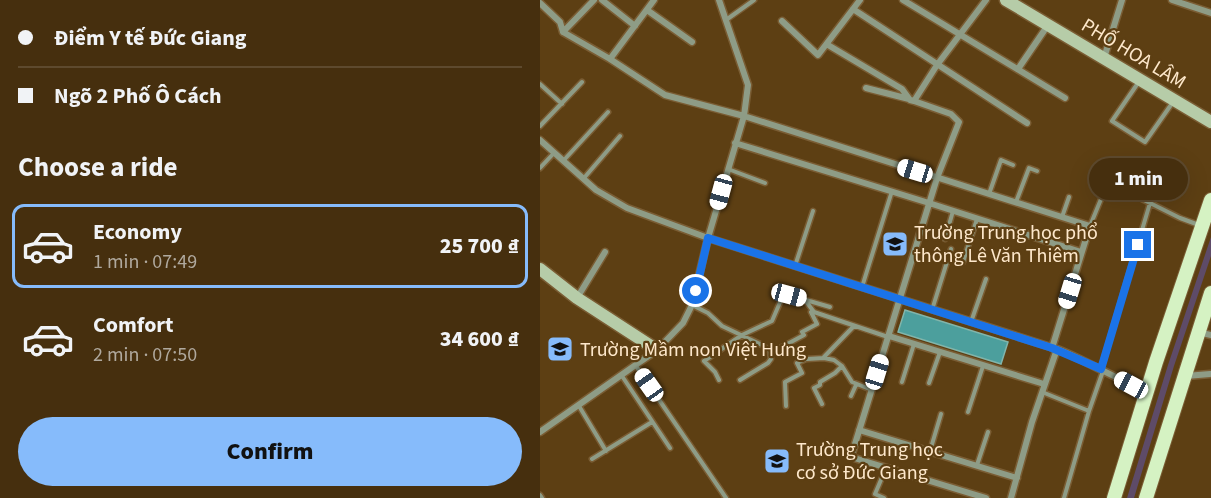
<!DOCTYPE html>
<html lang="en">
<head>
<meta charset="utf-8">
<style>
  :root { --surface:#462f0e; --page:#503b1c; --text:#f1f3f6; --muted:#b0a99e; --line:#5e4a2e; --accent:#86bbfb }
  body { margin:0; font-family:"Source Sans 3",sans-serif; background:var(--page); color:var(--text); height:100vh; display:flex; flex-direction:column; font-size:22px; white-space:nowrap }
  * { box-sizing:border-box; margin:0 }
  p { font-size:20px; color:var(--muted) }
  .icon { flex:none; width:33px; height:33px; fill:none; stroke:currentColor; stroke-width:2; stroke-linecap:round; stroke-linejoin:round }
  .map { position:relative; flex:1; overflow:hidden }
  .panel { display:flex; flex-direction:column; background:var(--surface); width:540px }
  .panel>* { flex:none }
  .banner { display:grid; align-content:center; height:132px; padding:0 18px; background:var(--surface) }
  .end { position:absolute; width:27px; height:27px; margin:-14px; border:8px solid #1a73e8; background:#fff; box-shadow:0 0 0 3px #fff }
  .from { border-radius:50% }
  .bubble { position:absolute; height:42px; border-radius:21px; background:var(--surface); box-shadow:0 6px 24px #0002,0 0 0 2px var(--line); font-size:20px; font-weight:800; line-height:42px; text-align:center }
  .car { position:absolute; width:18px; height:36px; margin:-18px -9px; border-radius:8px; box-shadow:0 0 4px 2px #0007; background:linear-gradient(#fff 24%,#345 0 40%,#fff 0 76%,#345 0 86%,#fff 0) }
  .banner b { display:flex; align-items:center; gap:21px; height:57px; font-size:22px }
  .banner b+b { border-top:2px solid var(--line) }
  .banner i { width:15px; height:15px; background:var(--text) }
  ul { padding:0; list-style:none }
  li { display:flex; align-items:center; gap:18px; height:84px; margin:0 12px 9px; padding:0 6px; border:3px solid transparent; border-radius:12px }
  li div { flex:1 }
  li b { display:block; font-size:22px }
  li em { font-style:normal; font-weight:800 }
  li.active { border-color:var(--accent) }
  li>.icon { width:54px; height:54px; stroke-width:1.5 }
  h2 { padding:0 18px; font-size:27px; line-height:72px }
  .primary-button { display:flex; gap:12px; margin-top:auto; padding:12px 18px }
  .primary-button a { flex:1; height:69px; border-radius:36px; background:var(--accent); color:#111; font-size:24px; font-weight:800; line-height:69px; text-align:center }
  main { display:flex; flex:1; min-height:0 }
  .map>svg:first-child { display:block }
</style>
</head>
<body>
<main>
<section class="panel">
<div class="banner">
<b><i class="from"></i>Điểm Y tế Đức Giang</b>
<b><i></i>Ngõ 2 Phố Ô Cách</b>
</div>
<h2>Choose a ride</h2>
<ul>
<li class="active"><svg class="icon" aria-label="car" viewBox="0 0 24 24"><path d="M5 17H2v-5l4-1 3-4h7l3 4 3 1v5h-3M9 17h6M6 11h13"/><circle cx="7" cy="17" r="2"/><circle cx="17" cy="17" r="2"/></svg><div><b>Economy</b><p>1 min · 07:49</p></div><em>25 700 ₫</em></li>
<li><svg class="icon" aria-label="car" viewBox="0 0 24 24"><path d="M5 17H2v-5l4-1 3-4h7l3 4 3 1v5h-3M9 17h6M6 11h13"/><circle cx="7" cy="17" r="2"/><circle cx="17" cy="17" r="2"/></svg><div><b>Comfort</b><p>2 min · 07:50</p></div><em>34 600 ₫</em></li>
</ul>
<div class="primary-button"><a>Confirm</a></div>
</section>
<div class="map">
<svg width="671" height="498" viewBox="0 0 671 498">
  <rect width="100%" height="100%" fill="#5d3f13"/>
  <path fill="#5e4b68" d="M671 237V256L634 366 594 498H587L628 365Z"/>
  <path fill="#4c9f9d" stroke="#81b5ab" stroke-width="1.5" d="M365 310 468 342 461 364 358 332Z"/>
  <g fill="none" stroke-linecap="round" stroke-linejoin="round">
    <defs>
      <path id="lane" d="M186 20 214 0
        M598 83 572 121 605 142 633 102
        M0 84 22 104
        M0 126 42 82
        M24 160 68 112
        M0 168 14 153
        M188 169 225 183
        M44 178 80 136
        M449 194 461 160 473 165
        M476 202 489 168 497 171
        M522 217 529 197
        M550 226 568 182 640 218 659 225
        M405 239 413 211
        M423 262 437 219
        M255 266 273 211
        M322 287 352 191
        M266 300 290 307
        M152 305 168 313 182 326 222 345 230 351 240 348 267 359 284 358 294 360 302 366 312 382 332 390
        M392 310 411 249
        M431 322 446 279
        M240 348 264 335 262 332 277 324 271 312
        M284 357 314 326
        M96 366 186 498
        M561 369 610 203
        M82 376 130 448
        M179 380 175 372 164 361 202 335 232 321 241 300 245 296 265 300 274 312 348 337
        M200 380 228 363 231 359 230 351
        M362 382 374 344
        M389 383 400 352
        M502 392 549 411
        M311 396 316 385
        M282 404 274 388 280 385V382L295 373 302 366
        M39 406 66 451
        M246 406 245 382 262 373 257 363 266 359
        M428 412 443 366
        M390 451 401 414
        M52 459 112 422
        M437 465 448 432
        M0 495 2 498
        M344 498 335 494 346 468
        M524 498 549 411 563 371"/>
      <path id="street" d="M62 0 95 26
        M363 0 525 98
        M446 0 397 65 374 101 411 114 419 122 397 178 311 457 446 498
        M632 0 671 13
        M0 3 20 22 23 32 70 59 125 95 204 116 550 226 512 348
        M313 9 487 123
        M107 10 152 42
        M242 21 278 55 320 0
        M23 32 54 0
        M288 45 362 89 370 100 374 101
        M564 58 582 0
        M70 59 114 0
        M478 69 508 25
        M326 88 369 99
        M0 140 56 190 87 208 168 238 517 349C548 361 576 380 607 390
        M195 143 389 203 541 252
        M37 298 65 252
        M658 332 671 335
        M349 336 504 384
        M646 376 670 374
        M319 430 477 478
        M0 432 117 350 143 323 152 305 168 238 204 116 208 85 179 0
        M471 498 492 422 517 349"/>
      <path id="secondary" d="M466 0 671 122
        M0 269 37 298 117 350"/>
      <path id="primary" d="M574 498 616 362 671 200
        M606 498 671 293"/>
    </defs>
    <use href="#lane" stroke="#7a5d34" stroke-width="7"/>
    <use href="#street" stroke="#7a5d34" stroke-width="9"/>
    <use href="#secondary" stroke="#7a5d34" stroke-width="15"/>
    <use href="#primary" stroke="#7a5d34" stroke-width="16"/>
    <use href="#lane" stroke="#8e9c86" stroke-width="4"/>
    <use href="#street" stroke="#8e9c86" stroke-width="6"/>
    <use href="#secondary" stroke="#b6cca8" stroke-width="12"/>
    <use href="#primary" stroke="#d5f2c3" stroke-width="14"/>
  </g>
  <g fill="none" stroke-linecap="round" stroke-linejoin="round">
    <path stroke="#1a73e8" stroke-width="8" d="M156 291 168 238 512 348 561 369 598 245"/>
  </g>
  <defs>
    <symbol id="school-square" viewBox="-11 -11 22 22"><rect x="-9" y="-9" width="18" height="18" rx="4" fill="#86bbfb" stroke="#5d3f13"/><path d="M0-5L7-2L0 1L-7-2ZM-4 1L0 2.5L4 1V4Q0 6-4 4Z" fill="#111"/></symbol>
  </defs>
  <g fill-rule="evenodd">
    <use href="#school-square" x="340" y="229" width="30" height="30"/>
    <use href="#school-square" x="5" y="334" width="30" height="30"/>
    <use href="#school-square" x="222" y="446" width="30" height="30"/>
  </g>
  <g text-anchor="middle" stroke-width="4.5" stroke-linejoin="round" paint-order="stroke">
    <g font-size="20" fill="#fee8cb" stroke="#5d3f13">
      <text transform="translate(594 53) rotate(31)" y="7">PHỐ HOA LÂM</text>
    </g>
    <g font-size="20" fill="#fee8cb" stroke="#5d3f13" text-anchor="start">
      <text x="374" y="239">Trường Trung học phổ<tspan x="374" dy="23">thông Lê Văn Thiêm</tspan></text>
      <text x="40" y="356">Trường Mầm non Việt Hưng</text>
      <text x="256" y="456">Trường Trung học<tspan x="256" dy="23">cơ sở Đức Giang</tspan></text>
    </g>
  </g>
</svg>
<i class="end from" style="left:156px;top:291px"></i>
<i class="end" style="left:598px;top:245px"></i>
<div class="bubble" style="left:549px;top:158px;width:99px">1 min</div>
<i class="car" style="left:375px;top:171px;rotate:287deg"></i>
<i class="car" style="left:181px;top:192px;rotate:195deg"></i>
<i class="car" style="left:530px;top:291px;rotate:197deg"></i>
<i class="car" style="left:249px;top:295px;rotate:105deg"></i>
<i class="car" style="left:337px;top:372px;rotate:17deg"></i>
<i class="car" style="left:109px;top:385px;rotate:325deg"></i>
<i class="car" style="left:591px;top:385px;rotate:298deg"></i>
</div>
</main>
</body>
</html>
